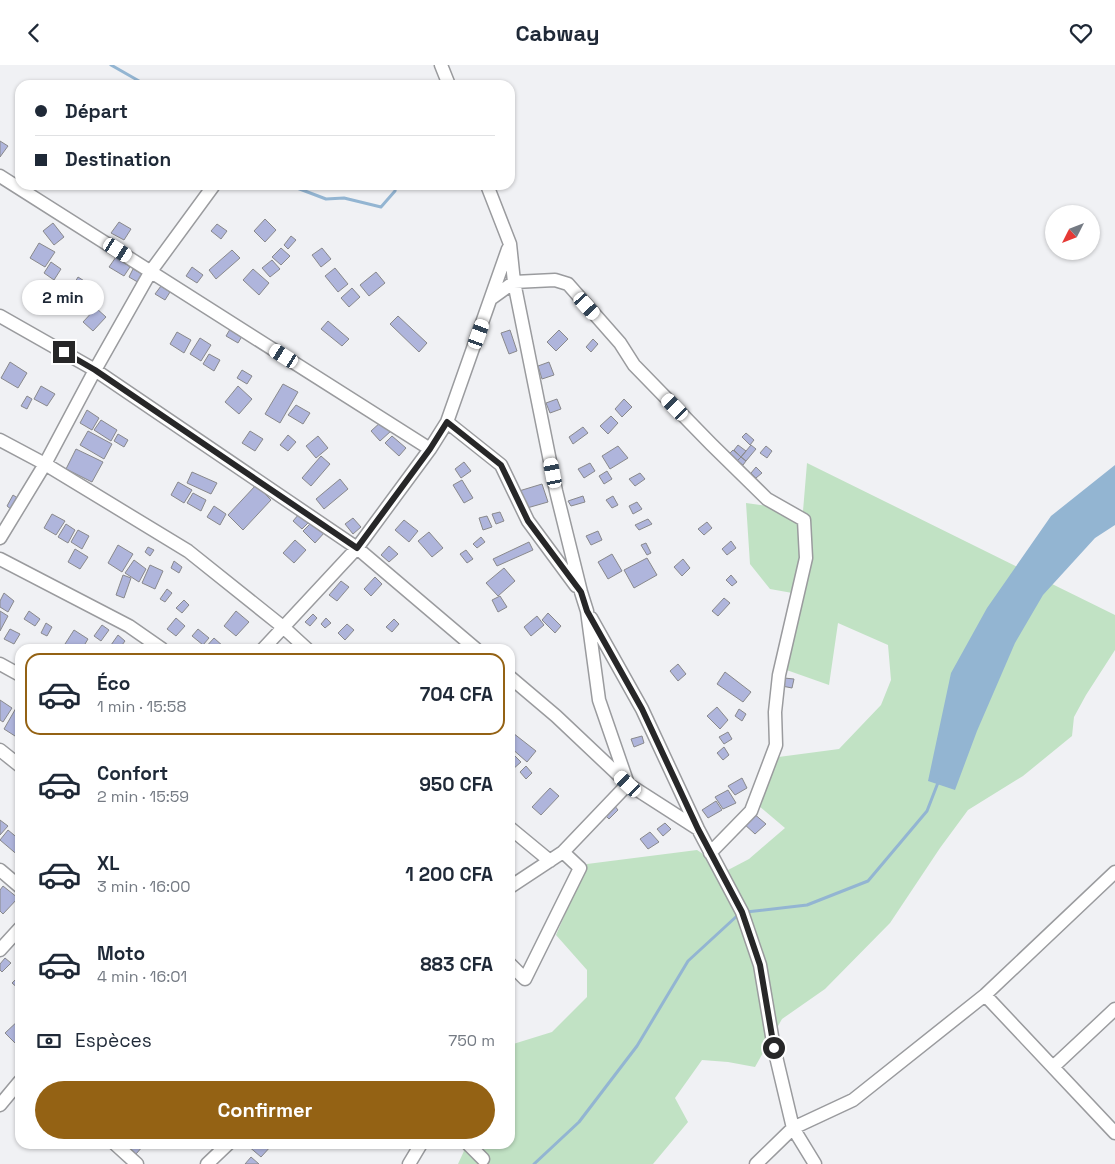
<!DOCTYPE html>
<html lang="fr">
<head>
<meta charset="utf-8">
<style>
  :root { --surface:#fff; --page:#f2f2f3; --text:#1f2937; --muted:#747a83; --line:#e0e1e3; --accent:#946214 }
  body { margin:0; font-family:"Space Grotesk",sans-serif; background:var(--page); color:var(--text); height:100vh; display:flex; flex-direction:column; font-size:19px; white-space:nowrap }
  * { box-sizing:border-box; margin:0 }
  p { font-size:16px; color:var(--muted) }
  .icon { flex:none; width:28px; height:28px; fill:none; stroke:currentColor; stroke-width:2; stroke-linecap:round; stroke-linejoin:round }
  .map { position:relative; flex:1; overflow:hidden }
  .drawer { position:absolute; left:15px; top:579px; width:500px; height:505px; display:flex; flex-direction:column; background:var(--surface); border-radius:15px; box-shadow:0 1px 4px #0004 }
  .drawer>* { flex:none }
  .guide { position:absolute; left:15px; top:15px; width:500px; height:110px; border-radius:15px; box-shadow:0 1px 4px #0004; display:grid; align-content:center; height:110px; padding:0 20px; background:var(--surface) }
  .needle { width:32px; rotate:228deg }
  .fabs { position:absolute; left:1045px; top:140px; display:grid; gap:10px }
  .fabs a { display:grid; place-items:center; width:55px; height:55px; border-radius:50%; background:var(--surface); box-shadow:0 1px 4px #0004; font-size:25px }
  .end { position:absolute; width:22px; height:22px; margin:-11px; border:6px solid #272728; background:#fff; box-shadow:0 0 0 2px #fff }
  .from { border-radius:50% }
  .bubble { position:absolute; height:35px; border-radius:18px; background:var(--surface); box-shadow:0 1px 4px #0004; font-size:16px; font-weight:700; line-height:35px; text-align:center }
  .car { position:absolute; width:15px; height:30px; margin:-15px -8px; border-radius:6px; box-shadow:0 0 4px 1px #0007; background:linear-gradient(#fff 24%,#345 0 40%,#fff 0 76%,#345 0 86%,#fff 0) }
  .guide b { display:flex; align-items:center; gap:18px; height:48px; font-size:19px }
  .guide b+b { border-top:1px solid var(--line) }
  .guide i { width:12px; height:12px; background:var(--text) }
  ul { padding:9px 0 0; list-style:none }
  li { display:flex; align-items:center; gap:15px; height:82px; margin:0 10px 8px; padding:0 10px; border:2px solid transparent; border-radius:15px }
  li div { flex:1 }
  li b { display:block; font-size:19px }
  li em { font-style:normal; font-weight:700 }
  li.active { border-color:var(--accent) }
  li>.icon { width:45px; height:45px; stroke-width:1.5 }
  .pay { display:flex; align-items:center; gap:12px; height:55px; padding:0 20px; font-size:19px }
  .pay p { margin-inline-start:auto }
  .button { display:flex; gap:10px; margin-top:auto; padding:10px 20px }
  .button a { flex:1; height:58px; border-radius:30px; background:var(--accent); color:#fff; font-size:20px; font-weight:700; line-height:58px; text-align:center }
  header { display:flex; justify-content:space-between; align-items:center; height:65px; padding:0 20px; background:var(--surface); font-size:22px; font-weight:700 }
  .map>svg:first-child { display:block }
</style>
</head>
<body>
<header><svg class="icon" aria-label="back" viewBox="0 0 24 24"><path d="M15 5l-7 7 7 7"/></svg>Cabway<svg class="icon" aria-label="heart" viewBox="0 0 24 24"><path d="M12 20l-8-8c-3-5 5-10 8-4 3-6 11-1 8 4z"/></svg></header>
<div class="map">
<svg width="1115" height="1099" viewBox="0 0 1115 1099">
  <rect width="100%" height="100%" fill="#f0f1f4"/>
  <path fill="#c1e2c4" d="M807 398 1115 550V585L1086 630 1074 652 1072 671 1023 711 968 745 940 783 890 858 825 924 782 954 755 1002 728 997 702 995 675 1033 688 1057 653 1099H458L464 1086 460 1079H510V980L552 967 587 932V905L556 870 587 799 697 785 728 805 749 794 785 763 759 741 771 693 839 684 881 640 891 615 888 580 838 558 829 620 778 602 798 529 770 524 750 499 746 438 803 446Z"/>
  <path fill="#93b5d2" d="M1115 400V460L1095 473 1043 530 1015 578 977 666 955 725 928 716 951 608 987 543 1051 451Z"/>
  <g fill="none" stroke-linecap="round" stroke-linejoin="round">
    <path stroke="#93b5d2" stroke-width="3" d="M111 0 146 20
      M293 120 297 123 326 134 344 133 381 142 395 126 396 120
      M746 847 807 840 868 816 927 746 939 715
      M534 1099 579 1057 637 981 688 896 738 850"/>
  </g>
  <path fill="#afb5dc" stroke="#89898c" d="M0 76 8 81 0 92Z
    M265 154 276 165 265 177 254 166Z
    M119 157 131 164 124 175 111 168Z
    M53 158 64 172 54 180 43 166Z
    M217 159 227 166 221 174 211 166Z
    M291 171 296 175 288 184 284 180Z
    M39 178 55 187 45 202 30 193Z
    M281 183 290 191 281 200 272 192Z
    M322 183 331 194 321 202 312 190Z
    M232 185 240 193 216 214 209 205Z
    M116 192 130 202 124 211 109 202Z
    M272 195 280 204 270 212 262 203Z
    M51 197 61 204 54 215 44 208Z
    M192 202 203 210 197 218 186 211Z
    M335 203 348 219 338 227 325 211Z
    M133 204 146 211 141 219 129 212Z
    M253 204 269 218 259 230 243 215Z
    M376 207 385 218 369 231 360 220Z
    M78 212 89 219 83 230 71 224Z
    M161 221 170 227 165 235 155 229Z
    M352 223 360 232 349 242 341 233Z
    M73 229 85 237 78 249 66 242Z
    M96 243 106 252 93 266 83 257Z
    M398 251 427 278 419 287 390 259Z
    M328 256 349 274 342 281 321 264Z
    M232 261 244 268 238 278 226 271Z
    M510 265 517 286 509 289 501 268Z
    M559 265 568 274 556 286 547 277Z
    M177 267 191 275 184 288 170 279Z
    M200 273 211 280 201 296 190 289Z
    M593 274 598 279 591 287 586 282Z
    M209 289 220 295 214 306 203 299Z
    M10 297 27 308 18 323 1 313Z
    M549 297 554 310 542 314 538 301Z
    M242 305 252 311 247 319 237 313Z
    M283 319 298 327 280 358 265 349Z
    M41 321 55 329 47 341 34 334Z
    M238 321 252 334 239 349 225 337Z
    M27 331 32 334 27 344 21 341Z
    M557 334 561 344 550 348 546 338Z
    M624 334 632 342 622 352 615 344Z
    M296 340 310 348 303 359 288 350Z
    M87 345 99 353 92 365 80 358Z
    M611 351 618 358 608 369 600 361Z
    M101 355 117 365 111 376 94 365Z
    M382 356 391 366 380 376 371 366Z
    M583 362 588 368 573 379 569 372Z
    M88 366 112 379 104 394 80 380Z
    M250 366 263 374 255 386 242 378Z
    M746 368 754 375 750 380 742 372Z
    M118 369 128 375 124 382 114 376Z
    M288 370 296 377 288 386 280 380Z
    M318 371 328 383 316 393 306 381Z
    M392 371 406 383 399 391 385 378Z
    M738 380 746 386 741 392 734 385Z
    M751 380 756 384 746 396 741 392Z
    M618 381 628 393 610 404 602 391Z
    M766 381 772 386 767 393 760 388Z
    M76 384 103 397 92 417 66 404Z
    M733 385 741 392 737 396 729 389Z
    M321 391 330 399 311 421 302 413Z
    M741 392 746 396 743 400 737 396Z
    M464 397 471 406 461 413 455 404Z
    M590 398 595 406 584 413 578 404Z
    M756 402 762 408 756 413 751 408Z
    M607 406 612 414 604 419 599 411Z
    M192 407 217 418 211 429 187 418Z
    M640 408 645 414 635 421 629 414Z
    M340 414 348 424 324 444 316 434Z
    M462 415 473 433 464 438 453 420Z
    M178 417 192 425 184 438 171 430Z
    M542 419 548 437 527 443 519 426Z
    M256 420 271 435 243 465 228 450Z
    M193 428 206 435 201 446 187 438Z
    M13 430 19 434 12 445 7 441Z
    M583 431 585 437 571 441 568 436Z
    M613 431 618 440 612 443 606 435Z
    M637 437 642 444 633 449 629 441Z
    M214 441 226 449 220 460 207 452Z
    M500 447 504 456 496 459 492 449Z
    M52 449 65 456 56 470 44 463Z
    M299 449 309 457 302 464 293 456Z
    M487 451 492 462 483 465 479 453Z
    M353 453 361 462 353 469 345 459Z
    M648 454 652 459 639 465 635 460Z
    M404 455 418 466 409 477 395 465Z
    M313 456 325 467 315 478 303 466Z
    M707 457 712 463 704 470 698 464Z
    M66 459 75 465 68 478 58 472Z
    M78 465 89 471 82 484 71 477Z
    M598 466 602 475 591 480 586 471Z
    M429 467 443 483 432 492 418 476Z
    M481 472 485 477 477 483 473 479Z
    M295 475 306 485 294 498 283 488Z
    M731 476 736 483 727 490 722 484Z
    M529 477 533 485 497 501 493 494Z
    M646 478 651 488 647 490 641 480Z
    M118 480 133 489 122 507 108 498Z
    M389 481 398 489 389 497 381 490Z
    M148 482 154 485 150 491 145 487Z
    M75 484 88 492 80 504 68 497Z
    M466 485 473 494 467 498 460 489Z
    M612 489 622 506 608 514 598 497Z
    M647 493 657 510 634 523 624 505Z
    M683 494 690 503 682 511 674 502Z
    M134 495 146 504 139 517 125 508Z
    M174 496 182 502 179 508 171 503Z
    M150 500 163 506 155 524 142 518Z
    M504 503 515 516 498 531 486 518Z
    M123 510 131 513 124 533 116 530Z
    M731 510 737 517 732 521 726 515Z
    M375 512 382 519 371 531 364 524Z
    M341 516 349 522 337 536 329 530Z
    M167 524 172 528 165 537 160 534Z
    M4 528 14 536 8 547 0 542V536Z
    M500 531 507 542 498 547 492 535Z
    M724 533 730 538 718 551 712 546Z
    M184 535 189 540 182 548 176 543Z
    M0 546 8 551 0 566Z
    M29 546 40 554 35 561 24 554Z
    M236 546 249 557 236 571 224 561Z
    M548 548 561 561 555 568 542 555Z
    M313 549 317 553 310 561 305 557Z
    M537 551 544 560 531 571 524 562Z
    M176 553 185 561 176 571 167 564Z
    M326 553 331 558 325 563 321 559Z
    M394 554 399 559 392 567 386 562Z
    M46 558 52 562 47 571 41 568Z
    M347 559 354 565 345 575 338 568Z
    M102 560 109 565 101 576 94 571Z
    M10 564 20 569 14 579 4 574Z
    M198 564 209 573 203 580 192 571Z
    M74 565 88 574 82 584H72L65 579Z
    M118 570 125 576 119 584H117L111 580Z
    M214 573 224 582 222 584H204Z
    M678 599 686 609 678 616 670 606Z
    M725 607 751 627 743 637 717 619Z
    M784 613 794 614 792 623 782 621Z
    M0 635 12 643 3 657 0 655Z
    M717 642 728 655 720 664 707 651Z
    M16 643 20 646V662L15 671 4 664Z
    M739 644 746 649 742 656 735 651Z
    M728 667 732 674 724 679 719 672Z
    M513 668 536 686 527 697 510 682V672Z
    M642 671 644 678 634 682 631 674Z
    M724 682 729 690 723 695 717 688Z
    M510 686 521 697 512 705 510 702Z
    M526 701 532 708 526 714 520 707Z
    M742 713 747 723 735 730 728 721Z
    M550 723 559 731 541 750 532 742Z
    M728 725 736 738 723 744 715 732Z
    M716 736 722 745 708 753 702 745Z
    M614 740 618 745 609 754 604 749Z
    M753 748 766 759 755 769 743 758Z
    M0 755 8 761 0 770Z
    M665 758 671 764 663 771 657 764Z
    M8 765 20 775V792L0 775Z
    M650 767 659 777 648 784 640 774Z
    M3 821 18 833 3 849 0 846V825Z
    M5 893 11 898 2 907 0 905V899Z
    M20 910V925L12 918Z
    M20 954V979L18 981 5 968Z
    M129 1079H141L143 1081 136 1089 127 1080Z
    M248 1079H271L272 1080 261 1092 247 1080Z
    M251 1092 259 1099H245Z"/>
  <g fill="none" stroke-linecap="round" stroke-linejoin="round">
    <defs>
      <path id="minor" d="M441 0 449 20
        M0 111 430 384
        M487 120 510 179 514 217 556 426 581 527 587 546 599 635 628 719 563 787 510 822
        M492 233 514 217 555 215 568 219 620 278 634 300 711 379 767 434 804 455 806 493 779 610 775 647 776 680 751 746 710 788
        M0 251 95 305 357 483 476 584
        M447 357 501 400 528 456 576 521
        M0 375 45 399 188 486 283 562 307 584
        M0 473 45 399 95 305 151 206 214 120
        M0 494 129 561 162 584
        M591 553 642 644 698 764 742 847 760 900 774 983 793 1063 815 1099
        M263 584 357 483 430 384 447 357 508 184
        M0 599 20 610
        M510 612 556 651 628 719 698 764
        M0 685 20 701
        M510 763 550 796
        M0 805 20 822
        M0 885 20 863
        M510 899 525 914 580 803 563 787
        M985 930 1115 1068
        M1053 1002 1115 944
        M0 1040 20 1016
        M115 1079 137 1099
        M468 1079 483 1094
        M207 1099 228 1079
        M409 1099 421 1079
        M756 1099 793 1063 853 1035 985 930 1115 807"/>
    </defs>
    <use href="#minor" stroke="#9a9b9e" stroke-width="15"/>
    <use href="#minor" stroke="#fff" stroke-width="12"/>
  </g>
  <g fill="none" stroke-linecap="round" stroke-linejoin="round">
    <path stroke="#272728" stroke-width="6" d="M64 287 95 305 357 483 430 384 447 357 501 400 528 456 581 527 587 546 642 644 698 764 742 847 760 900 774 983"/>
  </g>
</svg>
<div class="fabs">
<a><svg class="needle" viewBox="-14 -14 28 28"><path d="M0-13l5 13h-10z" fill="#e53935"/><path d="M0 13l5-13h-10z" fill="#747a83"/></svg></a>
</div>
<i class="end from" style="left:774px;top:983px"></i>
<i class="end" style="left:64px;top:287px"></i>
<div class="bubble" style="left:22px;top:215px;width:82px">2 min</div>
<i class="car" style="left:118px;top:185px;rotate:122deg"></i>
<i class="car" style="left:587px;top:241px;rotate:138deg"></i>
<i class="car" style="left:479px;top:269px;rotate:20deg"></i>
<i class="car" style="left:284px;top:291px;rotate:302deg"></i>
<i class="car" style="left:675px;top:342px;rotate:316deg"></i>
<i class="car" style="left:553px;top:408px;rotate:349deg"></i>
<i class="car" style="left:628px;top:719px;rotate:313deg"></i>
<div class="guide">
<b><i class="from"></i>Départ</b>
<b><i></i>Destination</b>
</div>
<section class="drawer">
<ul>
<li class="active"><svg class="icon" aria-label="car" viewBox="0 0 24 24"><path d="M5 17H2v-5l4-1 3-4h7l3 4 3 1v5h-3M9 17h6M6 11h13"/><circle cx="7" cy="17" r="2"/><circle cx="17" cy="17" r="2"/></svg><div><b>Éco</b><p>1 min · 15:58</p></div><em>704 CFA</em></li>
<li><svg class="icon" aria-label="car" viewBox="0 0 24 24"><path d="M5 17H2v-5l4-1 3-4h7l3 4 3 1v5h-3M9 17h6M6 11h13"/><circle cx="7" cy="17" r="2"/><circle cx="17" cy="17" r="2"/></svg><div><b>Confort</b><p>2 min · 15:59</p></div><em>950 CFA</em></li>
<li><svg class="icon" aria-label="car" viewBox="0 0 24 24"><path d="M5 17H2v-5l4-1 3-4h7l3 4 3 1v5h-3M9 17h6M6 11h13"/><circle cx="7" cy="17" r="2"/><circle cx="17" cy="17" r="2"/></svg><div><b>XL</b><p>3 min · 16:00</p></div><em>1 200 CFA</em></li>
<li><svg class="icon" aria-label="car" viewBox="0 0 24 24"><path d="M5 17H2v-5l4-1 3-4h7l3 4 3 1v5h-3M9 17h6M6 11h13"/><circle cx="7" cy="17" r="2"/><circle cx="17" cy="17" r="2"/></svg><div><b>Moto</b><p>4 min · 16:01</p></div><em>883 CFA</em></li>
</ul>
<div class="pay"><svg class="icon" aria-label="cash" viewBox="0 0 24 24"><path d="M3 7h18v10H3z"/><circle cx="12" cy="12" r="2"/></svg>Espèces<p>750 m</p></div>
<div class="button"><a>Confirmer</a></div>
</section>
</div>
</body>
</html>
